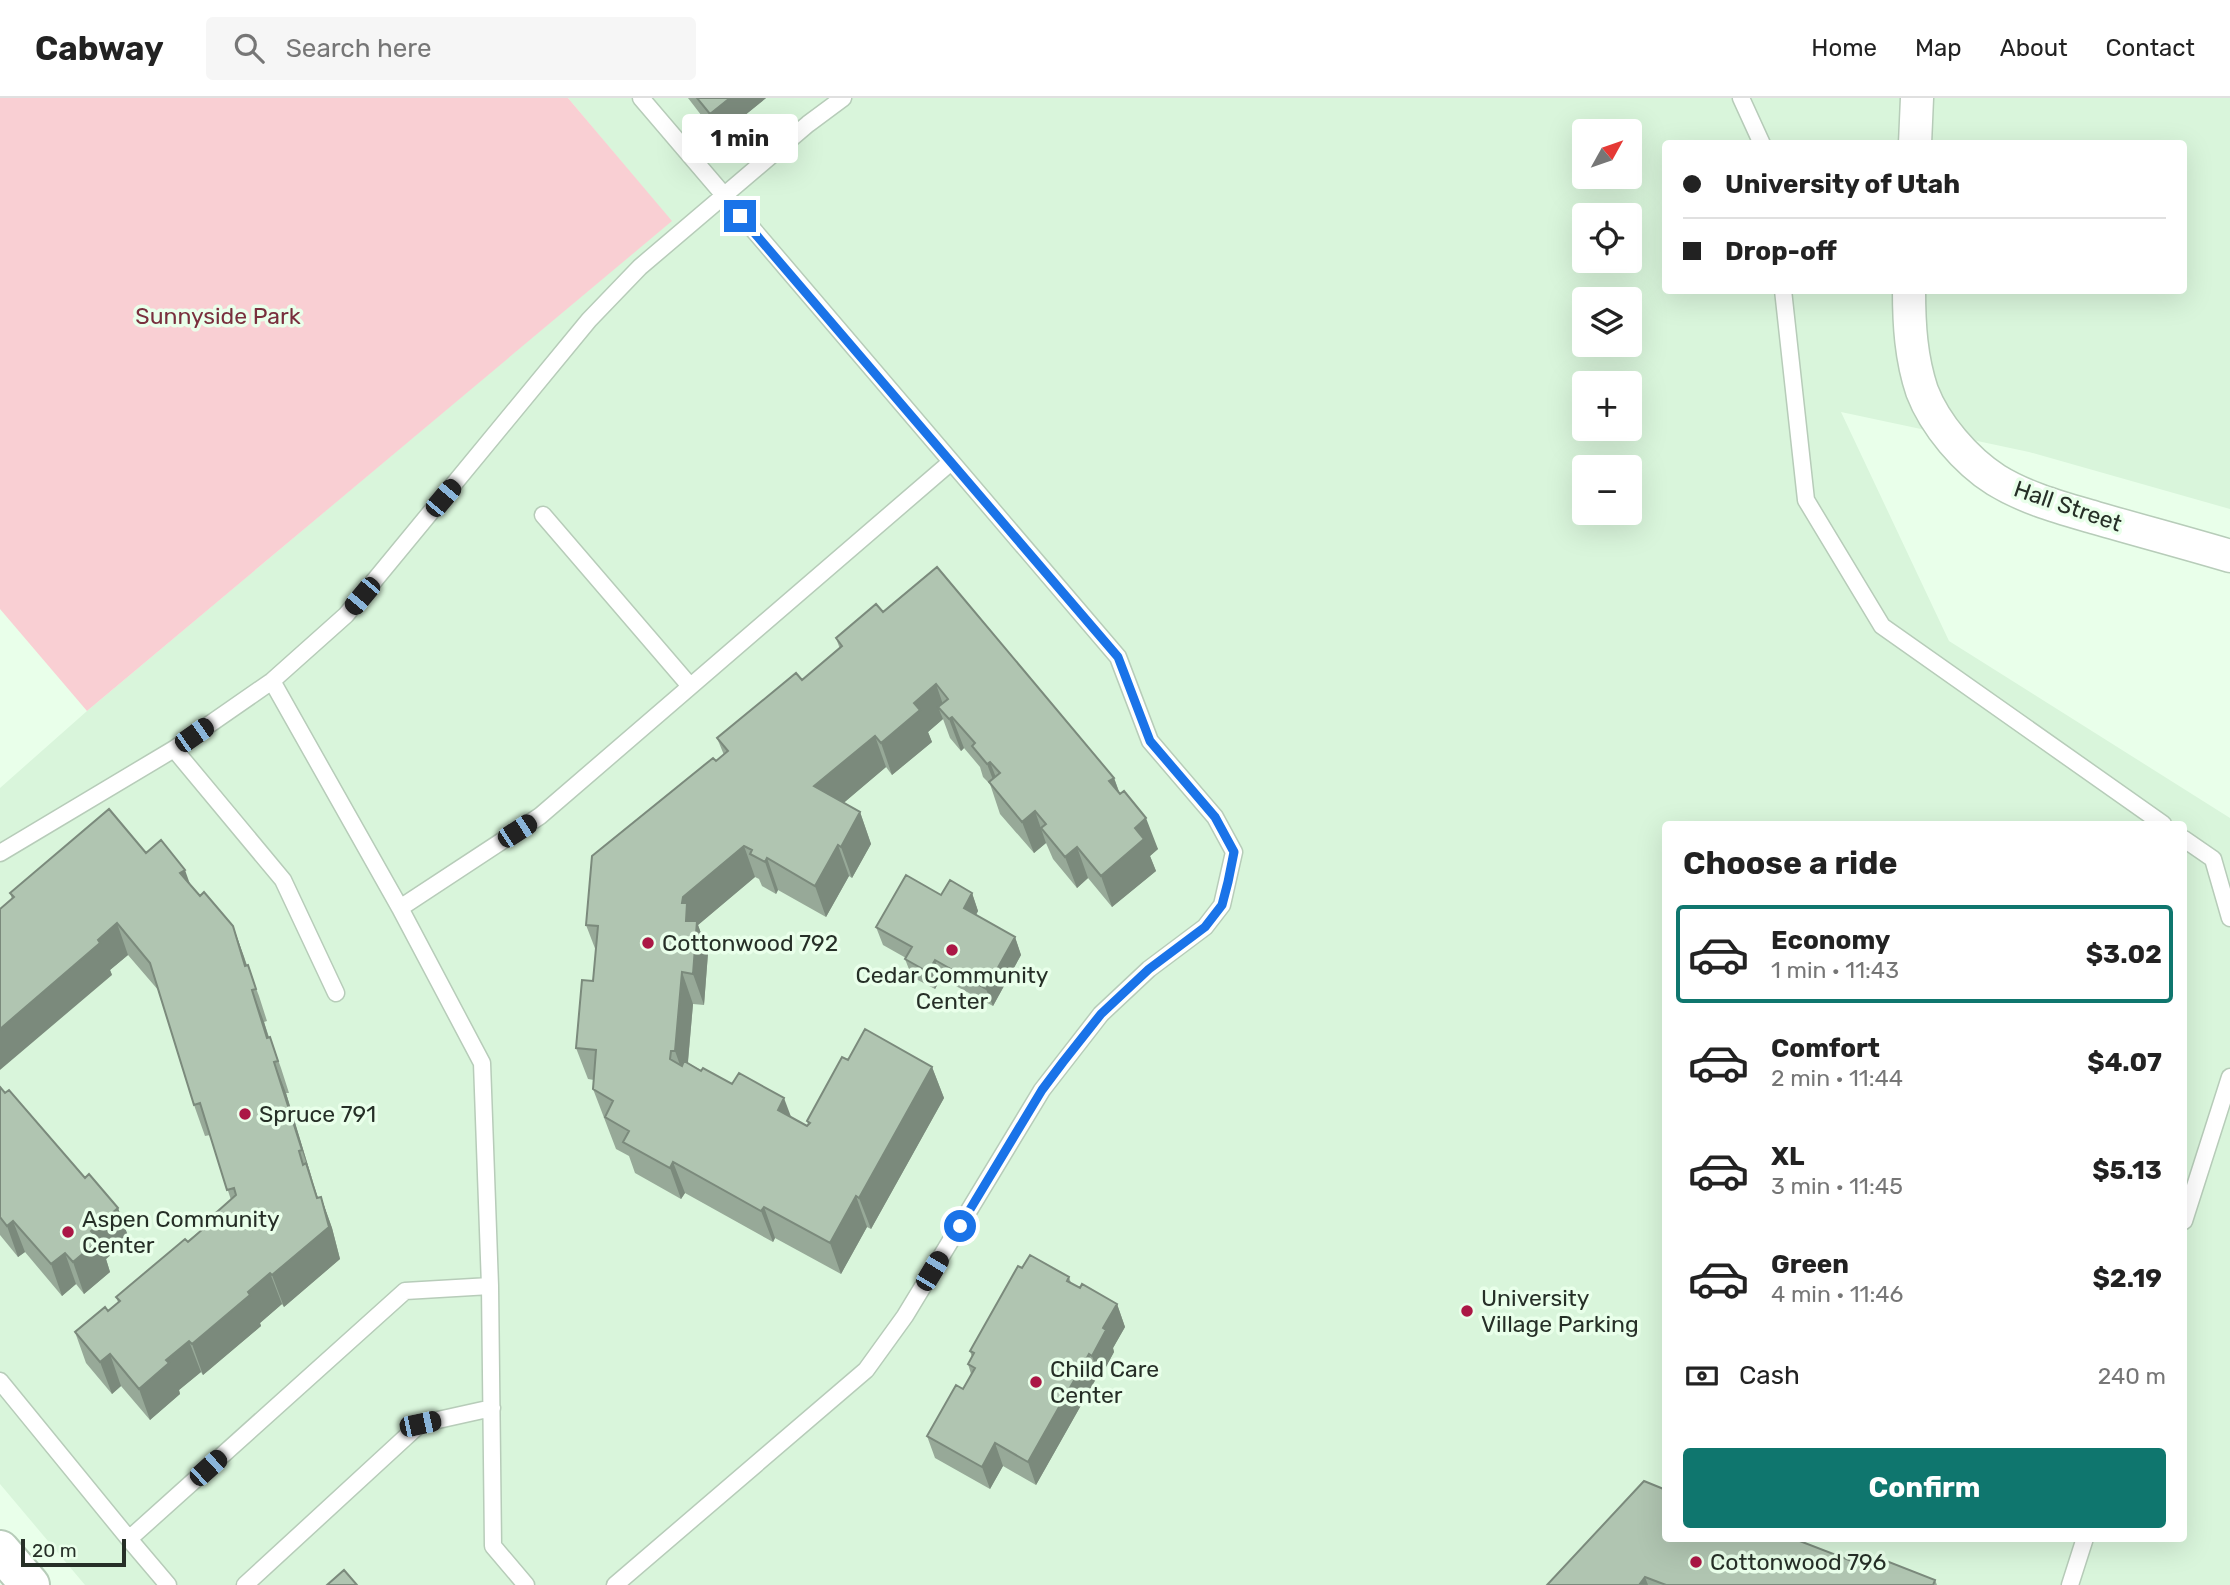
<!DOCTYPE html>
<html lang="en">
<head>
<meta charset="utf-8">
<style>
  :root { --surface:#fff; --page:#f6f6f6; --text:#222; --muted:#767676; --line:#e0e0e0; --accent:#0f766e }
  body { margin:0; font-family:Rubik,sans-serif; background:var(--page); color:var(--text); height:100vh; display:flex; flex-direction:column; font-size:26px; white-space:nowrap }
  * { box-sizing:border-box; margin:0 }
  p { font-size:23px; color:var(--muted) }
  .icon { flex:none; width:38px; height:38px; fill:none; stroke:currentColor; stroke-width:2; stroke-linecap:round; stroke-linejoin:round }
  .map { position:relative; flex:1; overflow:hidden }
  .details { position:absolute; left:1662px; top:723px; width:525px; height:721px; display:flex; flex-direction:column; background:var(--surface); border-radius:7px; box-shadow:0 7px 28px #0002 }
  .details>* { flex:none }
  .banner { position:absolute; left:1662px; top:42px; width:525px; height:154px; border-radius:7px; box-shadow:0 7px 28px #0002; display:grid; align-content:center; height:154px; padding:0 21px; background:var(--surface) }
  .needle { width:46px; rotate:50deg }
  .buttons { position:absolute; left:1572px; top:21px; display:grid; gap:14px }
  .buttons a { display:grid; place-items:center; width:70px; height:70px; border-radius:7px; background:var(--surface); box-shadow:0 7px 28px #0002; font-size:35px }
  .scale { position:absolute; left:21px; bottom:18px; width:105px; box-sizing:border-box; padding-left:7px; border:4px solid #262f27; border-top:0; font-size:19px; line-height:24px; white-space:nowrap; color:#262f27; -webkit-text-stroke:5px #e9ffea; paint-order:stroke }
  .end { position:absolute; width:32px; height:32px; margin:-16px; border:9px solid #1a73e8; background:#fff; box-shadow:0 0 0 4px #fff }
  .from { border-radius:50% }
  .bubble { position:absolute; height:49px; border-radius:7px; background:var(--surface); box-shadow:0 7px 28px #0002; font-size:23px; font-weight:700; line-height:49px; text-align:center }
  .car { position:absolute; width:21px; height:42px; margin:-21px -10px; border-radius:9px; box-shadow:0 0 5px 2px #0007; background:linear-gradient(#222 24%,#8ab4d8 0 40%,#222 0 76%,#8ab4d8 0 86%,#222 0) }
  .banner b { display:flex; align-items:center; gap:24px; height:66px; font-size:26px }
  .banner b+b { border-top:2px solid var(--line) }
  .banner i { width:18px; height:18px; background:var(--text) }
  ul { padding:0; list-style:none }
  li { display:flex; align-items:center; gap:21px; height:98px; margin:0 14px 10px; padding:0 7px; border:4px solid transparent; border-radius:7px }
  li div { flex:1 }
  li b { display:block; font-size:26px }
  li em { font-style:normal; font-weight:700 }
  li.active { border-color:var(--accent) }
  li>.icon { width:63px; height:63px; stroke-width:1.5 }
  h2 { padding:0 21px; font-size:32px; line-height:84px }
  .pay { display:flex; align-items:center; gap:18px; height:77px; padding:0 21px; font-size:26px }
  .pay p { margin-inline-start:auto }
  .button { display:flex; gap:14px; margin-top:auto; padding:14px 21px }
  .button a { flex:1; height:80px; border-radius:7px; background:var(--accent); color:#fff; font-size:28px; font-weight:700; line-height:80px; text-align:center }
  header { display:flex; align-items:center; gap:42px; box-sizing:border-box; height:98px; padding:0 35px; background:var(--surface); border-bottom:2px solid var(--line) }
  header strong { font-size:33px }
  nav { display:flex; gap:38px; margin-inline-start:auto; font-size:24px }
  .search { width:490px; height:63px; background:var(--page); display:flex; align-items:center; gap:18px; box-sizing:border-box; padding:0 24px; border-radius:7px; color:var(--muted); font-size:26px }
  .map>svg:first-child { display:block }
</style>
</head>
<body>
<header>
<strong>Cabway</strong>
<div class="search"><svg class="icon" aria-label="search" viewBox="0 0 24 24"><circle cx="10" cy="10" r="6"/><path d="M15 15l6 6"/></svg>Search here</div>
<nav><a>Home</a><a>Map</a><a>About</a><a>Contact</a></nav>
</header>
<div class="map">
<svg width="2230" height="1487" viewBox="0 0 2230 1487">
  <rect width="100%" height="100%" fill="#e9ffea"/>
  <path fill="#d9f5db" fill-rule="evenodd" d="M568 0H2230V411L2029 354 1841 314 1949 543 2230 720V1487H85L0 1386V690L87 613 671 123ZM1584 33H1629V79H1584ZM1666 46H2184V192H1666ZM1584 117H1629V163H1584ZM1584 201H1629V247H1584ZM1584 285H1629V331H1584ZM1584 369H1629V415H1584ZM1666 726H2184V1440H1666Z"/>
  <path fill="#f9cfd3" d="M0 0H568L672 123 87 613 0 511Z"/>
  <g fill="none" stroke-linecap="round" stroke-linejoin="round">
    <defs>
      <path id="service" d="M1741 0 1762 46
        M1783 192 1806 402 1882 528 2163 726
        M543 417 690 588
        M272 583 400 810 482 965 490 1188
        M174 651 283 782 336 895
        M2184 741 2213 761 2230 820
        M0 755 174 651 272 583 346 517 589 222 640 169 808 26 843 0
        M400 810 540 718 951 364
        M2184 1123 2230 979
        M0 1283 129 1441 405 1193 490 1188 493 1448 526 1487
        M129 1441 168 1487
        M245 1487 420 1326 492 1310
        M615 1487 866 1272 905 1218 1042 992 1101 916 1149 871 1205 829 1222 807 1234 754 1215 719 1150 643 1118 559 641 0
        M2070 1487 2085 1440"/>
      <path id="minor" d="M1915 46 1917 0
        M1909 192C1909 227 1911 260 1922 293 1935 327 1966 363 1996 382 2027 401 2062 410 2096 420 2141 433 2186 445 2230 458"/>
      <path id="secondary" d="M0 1452 30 1487"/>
    </defs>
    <use href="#service" stroke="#b7ccb9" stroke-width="19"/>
    <use href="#minor" stroke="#b7ccb9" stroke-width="35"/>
    <use href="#secondary" stroke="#b7ccb9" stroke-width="42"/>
    <use href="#service" stroke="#fff" stroke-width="16"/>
    <use href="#minor" stroke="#fff" stroke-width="32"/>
    <use href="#secondary" stroke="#fff" stroke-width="38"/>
  </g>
  <path fill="#97a998" d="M688 0H766L718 39Z
    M883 514 1114 680 1120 696 1158 751 1150 758 1156 773 1112 809 1088 780 1077 790 1053 761 1046 745 1034 755 1000 716 990 686 983 679 980 669 964 650 961 653 950 640 943 621 928 634 932 644 892 677 886 669 843 705 860 714 871 746 852 780 849 778 826 819 778 792 776 796 762 788 759 781 755 779 698 827 708 855 704 907 693 906 688 965 807 1028 808 1027 807 1023 848 962 932 969 944 1000 871 1131 867 1129 841 1176 775 1140 773 1144 685 1095 681 1101 635 1075 629 1058 616 1051 593 991 594 982 588 981 576 950 593 883 596 853 586 827 716 663 724 657 717 640 802 582 840 551 836 540Z
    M146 755 191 787 200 798 233 828 247 867 259 898 267 923 264 924 269 939H270L281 970 289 995H286L313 1084 318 1100 321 1099 332 1130 340 1161 284 1209 282 1206 260 1225 261 1228 203 1277 201 1274 179 1292 180 1296 150 1322 121 1288 112 1296 86 1265 75 1234 108 1213 118 1204 116 1199 210 1125 209 1121 231 1102 210 1037 205 1038 194 1007 159 893 128 857 110 872 112 877 12 801 10 795Z
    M972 795 978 813 976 817 1015 839 1021 857 993 908 941 880 935 891 912 879 905 861 906 860 883 847 876 829 941 797Z
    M0 989 85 1080 118 1110 129 1141 106 1161 110 1174 84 1196 76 1186 62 1198 25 1154 18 1159 0 1137Z
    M1022 1170 1069 1179 1071 1185 1117 1206 1125 1229 1113 1250 1114 1254 1100 1280 1097 1279 1036 1387 1003 1368 990 1391 935 1360 927 1338 963 1291 971 1276 968 1266 972 1259 970 1253Z
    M1644 1383 1880 1474 1935 1482 1937 1487H1547Z"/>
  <path fill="#7b8a7c" d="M730 0H766L718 39 710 16Z
    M936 586 947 618 938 609 943 621 928 634 932 644 892 677 881 645 914 605Z
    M952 619 964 650 961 653 949 621Z
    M875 638 886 669 826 720 814 688Z
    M990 664 1002 695H998L987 666Z
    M1114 680 1125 711 1109 683Z
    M1035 713 1046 745 1034 755 1022 724Z
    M860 714 871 746 852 780 841 749Z
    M1146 720 1158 751 1150 758 1156 773 1112 809 1101 778 1135 730Z
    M838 747 849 778 826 819 815 788Z
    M744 748 755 779 698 827 708 855 704 907 693 876 686 823 682 805 683 799Z
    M1077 749 1088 780 1077 790 1065 759Z
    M767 760 778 792 776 796 765 764Z
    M185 772 196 803 180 775Z
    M972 795 978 813 970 827 964 810Z
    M117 825 128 857 110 872 112 877 0 972V931Z
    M233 828 244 859 254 892 245 868Z
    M1015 839 1021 857 993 908 986 891Z
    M935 862 941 880 935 891 928 874Z
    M682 874 693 906 686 984 675 953Z
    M252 892 264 924 276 964 267 940Z
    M274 964 286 995 313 1084 302 1052Z
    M932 969 944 1000 871 1131 859 1100Z
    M784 1000 796 1032 778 1012Z
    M673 1064 685 1095 681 1101 670 1070Z
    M306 1065 328 1130 321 1099 332 1130 340 1161 284 1209 272 1177 317 1100Z
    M856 1098 867 1129 841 1176 830 1145Z
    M764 1109 775 1140 773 1144 761 1113Z
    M118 1110 129 1141 106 1161 110 1174 84 1196 73 1164 91 1133Z
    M13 1123 25 1154 18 1159 7 1128Z
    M65 1155 76 1186 62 1198 51 1166Z
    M270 1175 282 1206 260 1225 261 1228 203 1277 192 1246Z
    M1117 1206 1125 1229 1113 1250 1114 1254 1100 1280 1092 1258 1103 1230Z
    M189 1243 201 1274 179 1292 180 1296 150 1322 139 1291 166 1262Z
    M110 1256 121 1288 112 1296 100 1264Z
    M1089 1256 1097 1279 1036 1387 1028 1364Z
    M995 1345 1003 1368 990 1391 982 1369Z
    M1645 1479 1648 1487H1639Z"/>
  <path fill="#b0c5b1" stroke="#7b8a7c" stroke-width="2" d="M697 0H730L710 16Z
    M937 469 1114 680 1109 683 1120 696 1124 693 1146 720 1135 730 1144 741 1101 778 1077 749 1065 759 1041 730 1046 726 1035 713 1022 724 989 684 1000 675 990 664 987 666 972 648 975 645 952 619 949 621 938 609 948 601 936 586 914 605 920 612 881 645 875 638 814 688 860 714 841 749 838 747 815 788 767 760 765 764 750 756 752 752 744 748 683 799 682 805H687L686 823H697L693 876 682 874 675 953H671L670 961 682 968 684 963 701 973 703 970 732 986 739 975 784 1000 778 1012 807 1028 810 1025 807 1023 842 959 848 962 865 931 932 969 859 1100 856 1098 830 1145 764 1109 761 1113 673 1064 670 1070 623 1044 629 1033 605 1019 613 1003 593 991 596 952 576 950 582 882 593 883 598 828 586 827 592 758 713 660 716 663 728 653 717 640 796 575 802 582 842 548 836 540 876 506 883 514Z
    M109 711 146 755 161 742 185 772 180 775 200 798 204 794 233 828 245 868 248 867 256 891 252 892 267 940 270 939 278 963 274 964 302 1052 299 1053 303 1067 306 1065 317 1100 321 1099 329 1129 272 1177 270 1175 248 1194 250 1197 192 1246 189 1243 166 1262 169 1265 139 1291 110 1256 100 1264 75 1234 105 1209 108 1213 120 1203 116 1199 185 1141 188 1144 211 1124 209 1121 236 1097 234 1090 227 1092 200 1005 194 1007 150 865 117 825 98 842 100 845 0 931V811L14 799 10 795Z
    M906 777 941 797 950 782 972 795 964 810 1015 839 986 891 935 862 928 874 905 861 912 849 876 829Z
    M0 989 5 995 9 992 85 1080 89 1076 118 1110 91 1133 99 1142 73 1164 65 1155 51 1166 13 1123 7 1128 0 1119Z
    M1030 1157 1069 1179 1067 1183 1080 1190 1082 1186 1117 1206 1103 1230 1106 1232 1092 1258 1089 1256 1028 1364 995 1345 982 1369 927 1338 956 1287 963 1291 975 1270 968 1266 974 1255 970 1253 1018 1168 1022 1170Z
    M1644 1383 1666 1392V1440H1792L1880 1474 1884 1462 1935 1482 1933 1487H1666L1645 1479 1639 1487H1547Z
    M344 1472 357 1487H327Z"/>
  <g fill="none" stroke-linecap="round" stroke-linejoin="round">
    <path stroke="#1a73e8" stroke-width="9" d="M740 118 1118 559 1150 643 1215 719 1234 754 1228 784 1222 807 1205 829 1149 871 1101 916 1063 964 1042 992 960 1128"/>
  </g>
  <g fill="#ab1745" stroke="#e9ffea" stroke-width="2.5">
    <circle cx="648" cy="845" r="7"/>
    <circle cx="952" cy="852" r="7"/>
    <circle cx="245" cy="1016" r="7"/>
    <circle cx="68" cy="1134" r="7"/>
    <circle cx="1467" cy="1213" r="7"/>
    <circle cx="1036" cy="1284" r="7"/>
    <circle cx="1696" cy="1464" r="7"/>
  </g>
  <g text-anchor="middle" stroke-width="7" stroke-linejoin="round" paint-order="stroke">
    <g font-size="23" fill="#792f3d" stroke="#e9ffea">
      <text x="218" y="226">Sunnyside Park</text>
    </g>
    <g font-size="23" fill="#262f27" stroke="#e9ffea">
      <text transform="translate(2068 408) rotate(19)" y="8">Hall Street</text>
    </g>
    <g font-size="23" fill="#262f27" stroke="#e9ffea" text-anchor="start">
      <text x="662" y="853">Cottonwood 792</text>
      <text x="952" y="885" text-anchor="middle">Cedar Community<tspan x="952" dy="26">Center</tspan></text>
      <text x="259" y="1024">Spruce 791</text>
      <text x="82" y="1129">Aspen Community<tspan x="82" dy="26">Center</tspan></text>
      <text x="1481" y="1208">University<tspan x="1481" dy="26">Village Parking</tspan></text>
      <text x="1050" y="1279">Child Care<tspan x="1050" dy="26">Center</tspan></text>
      <text x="1710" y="1472">Cottonwood 796</text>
    </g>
  </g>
</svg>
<div class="buttons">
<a><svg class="needle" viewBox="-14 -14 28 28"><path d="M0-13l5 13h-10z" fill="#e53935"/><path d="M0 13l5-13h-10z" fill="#767676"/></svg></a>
<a><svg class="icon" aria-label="locate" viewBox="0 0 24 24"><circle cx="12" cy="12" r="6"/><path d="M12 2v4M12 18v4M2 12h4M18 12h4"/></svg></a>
<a><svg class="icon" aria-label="layers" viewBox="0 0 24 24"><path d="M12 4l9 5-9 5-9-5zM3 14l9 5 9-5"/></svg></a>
<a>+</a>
<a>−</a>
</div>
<div class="scale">20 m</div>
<i class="end from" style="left:960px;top:1128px"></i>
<i class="end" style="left:740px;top:118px"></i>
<div class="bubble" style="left:682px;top:16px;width:116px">1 min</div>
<i class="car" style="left:443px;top:400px;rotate:40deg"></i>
<i class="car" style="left:362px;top:498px;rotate:220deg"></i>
<i class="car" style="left:194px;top:637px;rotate:55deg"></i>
<i class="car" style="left:517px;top:733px;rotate:57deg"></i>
<i class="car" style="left:932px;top:1173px;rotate:31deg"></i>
<i class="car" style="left:420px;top:1326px;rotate:78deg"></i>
<i class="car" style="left:208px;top:1370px;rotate:48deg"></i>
<div class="banner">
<b><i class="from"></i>University of Utah</b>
<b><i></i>Drop-off</b>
</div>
<section class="details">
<h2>Choose a ride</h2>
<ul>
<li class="active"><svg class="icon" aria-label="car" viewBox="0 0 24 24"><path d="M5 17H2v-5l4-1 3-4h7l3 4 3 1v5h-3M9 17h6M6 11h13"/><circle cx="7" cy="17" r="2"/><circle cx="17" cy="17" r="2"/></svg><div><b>Economy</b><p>1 min · 11:43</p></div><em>$3.02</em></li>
<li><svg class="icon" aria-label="car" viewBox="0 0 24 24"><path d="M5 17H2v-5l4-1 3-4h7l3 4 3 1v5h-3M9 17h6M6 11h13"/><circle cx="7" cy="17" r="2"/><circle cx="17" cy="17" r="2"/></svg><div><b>Comfort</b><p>2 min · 11:44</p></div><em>$4.07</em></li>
<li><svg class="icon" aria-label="car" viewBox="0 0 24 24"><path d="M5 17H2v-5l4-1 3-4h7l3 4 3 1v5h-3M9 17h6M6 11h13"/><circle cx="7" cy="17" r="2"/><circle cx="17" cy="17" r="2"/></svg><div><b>XL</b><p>3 min · 11:45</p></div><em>$5.13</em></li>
<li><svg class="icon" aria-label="car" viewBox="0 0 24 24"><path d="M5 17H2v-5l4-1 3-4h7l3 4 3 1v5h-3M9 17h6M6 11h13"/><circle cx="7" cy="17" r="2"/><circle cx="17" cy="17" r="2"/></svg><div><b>Green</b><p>4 min · 11:46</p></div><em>$2.19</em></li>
</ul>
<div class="pay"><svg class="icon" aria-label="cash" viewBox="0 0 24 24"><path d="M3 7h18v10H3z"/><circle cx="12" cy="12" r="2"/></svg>Cash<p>240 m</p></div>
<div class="button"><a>Confirm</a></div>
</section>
</div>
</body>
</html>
